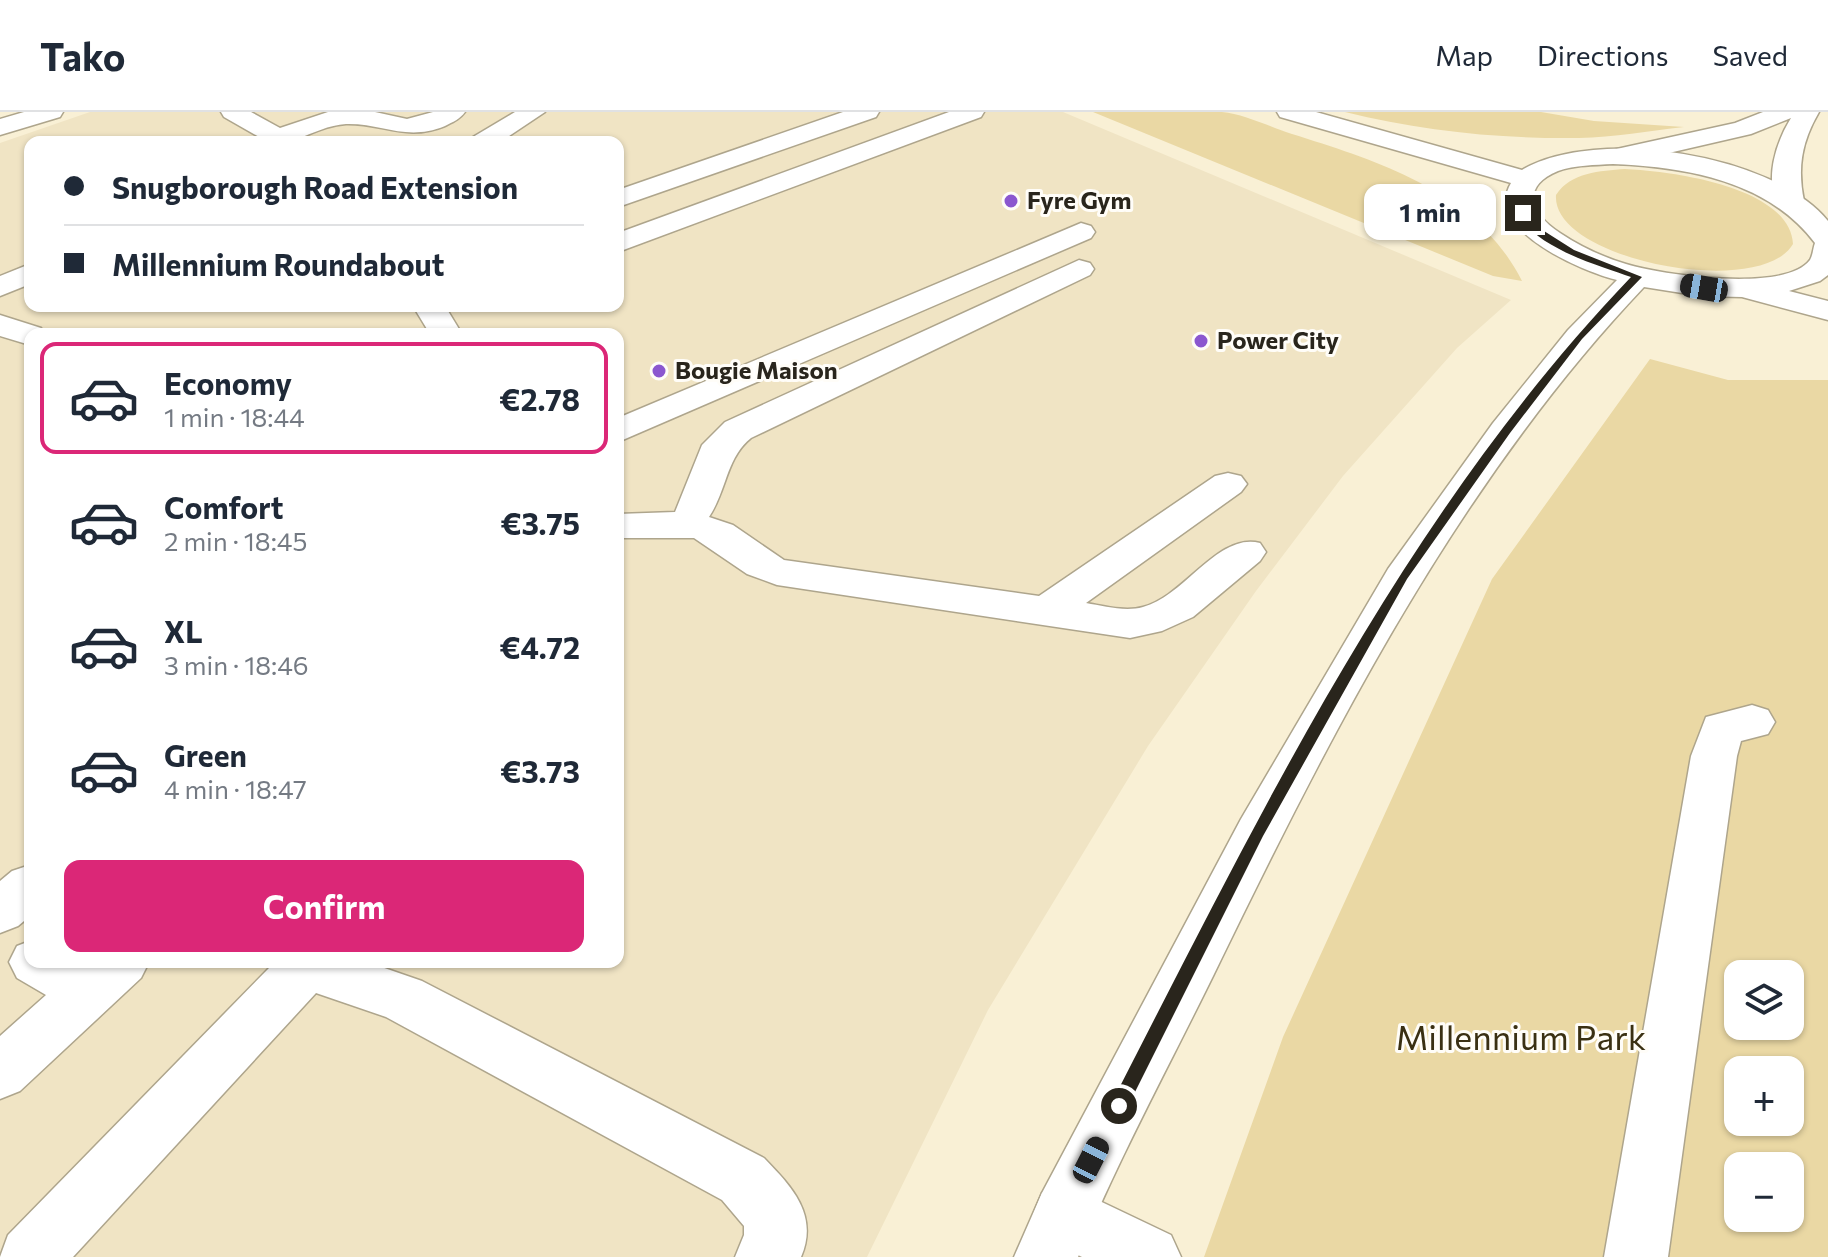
<!DOCTYPE html>
<html lang="en">
<head>
<meta charset="utf-8">
<style>
  :root { --surface:#fff; --page:#f2f2f3; --text:#1f2937; --muted:#747a83; --line:#e0e1e3; --accent:#db2777 }
  body { margin:0; font-family:Commissioner,sans-serif; background:var(--page); color:var(--text); height:100vh; display:flex; flex-direction:column; font-size:30px; white-space:nowrap }
  * { box-sizing:border-box; margin:0 }
  p { font-size:26px; color:var(--muted) }
  .icon { flex:none; width:44px; height:44px; fill:none; stroke:currentColor; stroke-width:2; stroke-linecap:round; stroke-linejoin:round }
  .map { position:relative; flex:1; overflow:hidden }
  .details { position:absolute; left:24px; top:216px; width:600px; height:640px; display:flex; flex-direction:column; background:var(--surface); border-radius:16px; box-shadow:0 2px 6px #0004 }
  .details>* { flex:none }
  .banner { position:absolute; left:24px; top:24px; width:600px; height:176px; border-radius:16px; box-shadow:0 2px 6px #0004; display:grid; align-content:center; height:176px; padding:0 40px; background:var(--surface) }
  .tools { position:absolute; left:1724px; top:848px; display:grid; gap:16px }
  .tools a { display:grid; place-items:center; width:80px; height:80px; border-radius:16px; background:var(--surface); box-shadow:0 2px 6px #0004; font-size:40px }
  .end { position:absolute; width:36px; height:36px; margin:-18px; border:10px solid #29251c; background:#fff; box-shadow:0 0 0 4px #fff }
  .from { border-radius:50% }
  .bubble { position:absolute; height:56px; border-radius:16px; background:var(--surface); box-shadow:0 2px 6px #0004; font-size:26px; font-weight:700; line-height:56px; text-align:center }
  .car { position:absolute; width:24px; height:48px; margin:-24px -12px; border-radius:10px; box-shadow:0 0 6px 2px #0007; background:linear-gradient(#222 24%,#8ab4d8 0 40%,#222 0 76%,#8ab4d8 0 86%,#222 0) }
  .banner b { display:flex; align-items:center; gap:28px; height:76px; font-size:30px }
  .banner b+b { border-top:2px solid var(--line) }
  .banner i { width:20px; height:20px; background:var(--text) }
  ul { padding:14px 0 0; list-style:none }
  li { display:flex; align-items:center; gap:24px; height:112px; margin:0 16px 12px; padding:0 24px; border:4px solid transparent; border-radius:16px }
  li div { flex:1 }
  li b { display:block; font-size:30px }
  li em { font-style:normal; font-weight:700 }
  li.selected { border-color:var(--accent) }
  li>.icon { width:72px; height:72px; stroke-width:1.5 }
  .primary-button { display:flex; gap:16px; margin-top:auto; padding:16px 40px }
  .primary-button a { flex:1; height:92px; border-radius:16px; background:var(--accent); color:#fff; font-size:32px; font-weight:700; line-height:92px; text-align:center }
  header { display:flex; align-items:center; gap:48px; box-sizing:border-box; height:112px; padding:0 40px; background:var(--surface); border-bottom:2px solid var(--line) }
  header strong { font-size:38px }
  nav { display:flex; gap:44px; margin-inline-start:auto; font-size:28px }
  .map>svg:first-child { display:block }
</style>
</head>
<body>
<header>
<strong>Tako</strong>
<nav><a>Map</a><a>Directions</a><a>Saved</a></nav>
</header>
<div class="map">
<svg width="1828" height="1145" viewBox="0 0 1828 1145">
  <rect width="100%" height="100%" fill="#f9f0d5"/>
  <path fill="#f0e4c4" fill-rule="evenodd" d="M90 0H1063L1511 188 1457 236 1343 364 1256 479 1148 634 988 898 867 1145H0V31ZM30 30H618V194H30ZM30 222H618V850H30Z"/>
  <path fill="#ead8a4" fill-rule="evenodd" d="M1093 0C1135 0 1179 0 1222 0 1244 2 1270 15 1292 22 1381 50 1477 80 1522 169L1493 164Z
    M1345 0H1541L1594 9 1684 15C1649 19 1614 25 1579 26 1500 27 1421 19 1345 0Z
    M1625 57C1669 59 1790 74 1793 132 1761 188 1551 148 1556 83 1571 60 1600 59 1625 57Z
    M1650 247 1728 268H1828V1145H1204L1283 925 1492 467ZM1738 862H1790V914H1738ZM1738 958H1790V1010H1738ZM1738 1054H1790V1106H1738Z"/>
  <g fill="none" stroke-linecap="round" stroke-linejoin="round">
    <defs>
      <path id="minor" d="M24 0H63L60 5 0 23V7Z
        M221 0H251L280 16 328 0H375L407 7 433 0H465C460 7 453 10 445 14 406 30 383 11 346 12 329 13 313 21 297 27L300 30H268L224 5Z
        M515 0H545L500 30H469L473 25Z
        M843 0H879L876 5 618 95V78Z
        M949 0H984L981 5 618 140V121Z
        M1763 0H1819C1802 29 1797 55 1804 89L1800 95 1790 97 1780 95C1763 70 1776 30 1791 6L1751 22 1621 52 1612 50 1608 44 1612 38 1735 11Z
        M1081 111 1091 114 1095 120 1091 126 618 330V306Z
        M1079 148 1090 151 1094 157 1090 163 751 326C726 346 727 378 709 405L733 413 784 448 1039 484 1215 364 1228 361 1241 364 1247 372 1241 380 1086 491C1104 494 1125 500 1143 495 1185 484 1218 420 1260 431L1266 440 1260 449 1193 505 1162 519 1130 526 777 473 747 462 694 426H618V402L675 400 702 333 725 310Z
        M30 152V172L0 184V164Z
        M413 194H445L462 222H430Z
        M0 203 41 216 45 222H30V233L0 224Z
        M1752 593 1768 598 1775 610 1768 622 1741 629 1737 644 1668 1145H1604L1691 644 1706 605Z
        M30 753V804L18 814 0 821V769L12 759Z
        M30 829V850H149L141 866 20 979 0 987V924L46 883 17 866 9 850 17 834Z
        M267 850H367L422 869 764 1046C792 1075 819 1103 801 1145H735L744 1123V1114L722 1088 386 905 316 881 73 1145H0L8 1123 270 855Z
        M1064 1072 1171 1123 1181 1145H1082L1042 1125 1033 1103 1042 1081Z"/>
      <path id="major" d="M1277 0H1316L1522 58C1596 14 1774 42 1828 109V163L1820 169 1789 179 1828 189V208L1742 185 1701 184 1644 175C1457 372 1332 619 1214 862 1168 956 1117 1049 1078 1145H1014L1042 1081 1241 707 1388 457 1493 311 1568 218 1617 168C1584 160 1483 118 1511 71L1280 5ZM1613 52C1687 55 1768 69 1815 131 1813 136 1813 143 1810 148 1785 181 1662 163 1626 152 1603 145 1581 135 1560 121 1532 103 1519 75 1558 59 1575 53 1595 53 1613 52Z"/>
    </defs>
    <use href="#minor" stroke="#aea58c" stroke-width="3"/>
    <use href="#major" stroke="#aea58c" stroke-width="3"/>
    <use href="#minor" fill="#fff" fill-rule="evenodd"/>
    <use href="#major" fill="#fff" fill-rule="evenodd"/>
  </g>
  <path fill="#29251c" d="M1520 100H1526L1544 119 1574 138 1642 165 1582 227 1510 321 1407 467 1263 724 1125 1000 1119 1002 1113 1000 1110 994 1113 988C1261 700 1405 401 1631 165 1600 154 1529 134 1520 100Z"/>
  <g fill="#8b57cf" stroke="#fffdf8" stroke-width="3">
    <circle cx="1011" cy="89" r="8"/>
    <circle cx="1201" cy="229" r="8"/>
    <circle cx="659" cy="259" r="8"/>
  </g>
  <g text-anchor="middle" stroke-width="6" stroke-linejoin="round" paint-order="stroke">
    <g font-size="24" font-weight="bold" fill="#29251c" stroke="#fffdf8" text-anchor="start">
      <text x="1027" y="97">Fyre Gym</text>
      <text x="1217" y="237">Power City</text>
      <text x="675" y="267">Bougie Maison</text>
    </g>
    <g font-size="34" fill="#3a3013" stroke="#fffdf8">
      <text x="1521" y="938">Millennium Park</text>
    </g>
  </g>
</svg>
<div class="tools">
<a><svg class="icon" aria-label="layers" viewBox="0 0 24 24"><path d="M12 4l9 5-9 5-9-5zM3 14l9 5 9-5"/></svg></a>
<a>+</a>
<a>−</a>
</div>
<i class="end from" style="left:1119px;top:994px"></i>
<i class="end" style="left:1523px;top:101px"></i>
<div class="bubble" style="left:1364px;top:72px;width:132px">1 min</div>
<i class="car" style="left:1704px;top:176px;rotate:280deg"></i>
<i class="car" style="left:1091px;top:1048px;rotate:27deg"></i>
<div class="banner">
<b><i class="from"></i>Snugborough Road Extension</b>
<b><i></i>Millennium Roundabout</b>
</div>
<section class="details">
<ul>
<li class="selected"><svg class="icon" aria-label="car" viewBox="0 0 24 24"><path d="M5 17H2v-5l4-1 3-4h7l3 4 3 1v5h-3M9 17h6M6 11h13"/><circle cx="7" cy="17" r="2"/><circle cx="17" cy="17" r="2"/></svg><div><b>Economy</b><p>1 min · 18:44</p></div><em>€2.78</em></li>
<li><svg class="icon" aria-label="car" viewBox="0 0 24 24"><path d="M5 17H2v-5l4-1 3-4h7l3 4 3 1v5h-3M9 17h6M6 11h13"/><circle cx="7" cy="17" r="2"/><circle cx="17" cy="17" r="2"/></svg><div><b>Comfort</b><p>2 min · 18:45</p></div><em>€3.75</em></li>
<li><svg class="icon" aria-label="car" viewBox="0 0 24 24"><path d="M5 17H2v-5l4-1 3-4h7l3 4 3 1v5h-3M9 17h6M6 11h13"/><circle cx="7" cy="17" r="2"/><circle cx="17" cy="17" r="2"/></svg><div><b>XL</b><p>3 min · 18:46</p></div><em>€4.72</em></li>
<li><svg class="icon" aria-label="car" viewBox="0 0 24 24"><path d="M5 17H2v-5l4-1 3-4h7l3 4 3 1v5h-3M9 17h6M6 11h13"/><circle cx="7" cy="17" r="2"/><circle cx="17" cy="17" r="2"/></svg><div><b>Green</b><p>4 min · 18:47</p></div><em>€3.73</em></li>
</ul>
<div class="primary-button"><a>Confirm</a></div>
</section>
</div>
</body>
</html>
